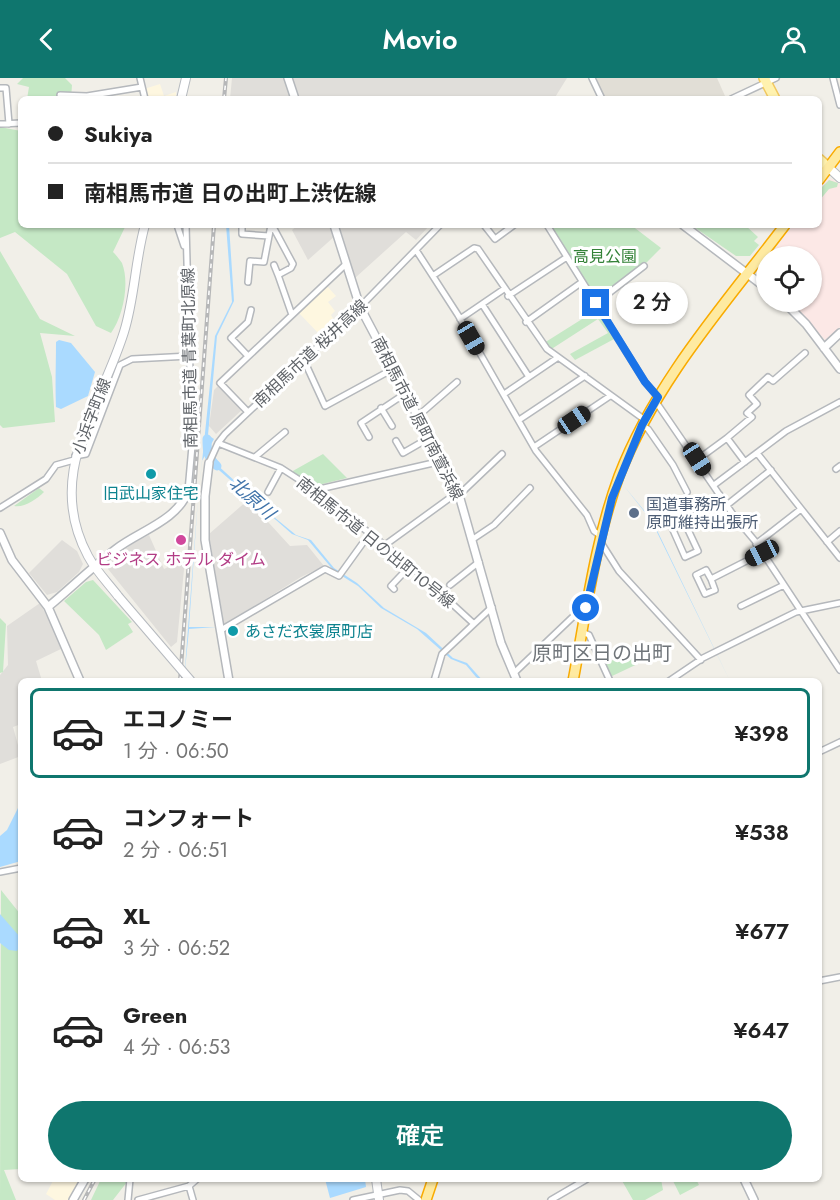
<!DOCTYPE html>
<html lang="ja">
<head>
<meta charset="utf-8">
<style>
  :root { --surface:#fff; --page:#f6f6f6; --text:#222; --muted:#767676; --line:#e0e0e0; --accent:#0f766e }
  body { margin:0; font-family:Jost,"Noto Sans JP",sans-serif; background:var(--page); color:var(--text); height:100vh; display:flex; flex-direction:column; font-size:22px; white-space:nowrap }
  * { box-sizing:border-box; margin:0 }
  p { font-size:20px; color:var(--muted) }
  .icon { flex:none; width:33px; height:33px; fill:none; stroke:currentColor; stroke-width:2; stroke-linecap:round; stroke-linejoin:round }
  .map { position:relative; flex:1; overflow:hidden }
  .details { position:absolute; left:18px; top:600px; width:804px; height:504px; display:flex; flex-direction:column; background:var(--surface); border-radius:9px; box-shadow:0 2px 4px #0004 }
  .details>* { flex:none }
  .top-card { position:absolute; left:18px; top:18px; width:804px; height:132px; border-radius:9px; box-shadow:0 2px 4px #0004; display:grid; align-content:center; height:132px; padding:0 30px; background:var(--surface) }
  .tools { position:absolute; left:756px; top:168px; display:grid; gap:12px }
  .tools a { display:grid; place-items:center; width:66px; height:66px; border-radius:50%; background:var(--surface); box-shadow:0 2px 4px #0004; font-size:30px }
  .end { position:absolute; width:27px; height:27px; margin:-14px; border:8px solid #1a73e8; background:#fff; box-shadow:0 0 0 3px #fff }
  .from { border-radius:50% }
  .bubble { position:absolute; height:42px; border-radius:21px; background:var(--surface); box-shadow:0 2px 4px #0004; font-size:20px; font-weight:600; line-height:42px; text-align:center }
  .car { position:absolute; width:18px; height:36px; margin:-18px -9px; border-radius:8px; box-shadow:0 0 4px 2px #0007; background:linear-gradient(#222 24%,#8ab4d8 0 40%,#222 0 76%,#8ab4d8 0 86%,#222 0) }
  .top-card b { display:flex; align-items:center; gap:21px; height:57px; font-size:22px }
  .top-card b+b { border-top:2px solid var(--line) }
  .top-card i { width:15px; height:15px; background:var(--text) }
  ul { padding:10px 0 0; list-style:none }
  li { display:flex; align-items:center; gap:18px; height:90px; margin:0 12px 9px; padding:0 18px; border:3px solid transparent; border-radius:9px }
  li div { flex:1 }
  li b { display:block; font-size:22px }
  li em { font-style:normal; font-weight:600 }
  li.current { border-color:var(--accent) }
  li>.icon { width:54px; height:54px; stroke-width:1.5 }
  .cta { display:flex; gap:12px; margin-top:auto; padding:12px 30px }
  .cta a { flex:1; height:69px; border-radius:36px; background:var(--accent); color:#fff; font-size:24px; font-weight:600; line-height:69px; text-align:center }
  header { display:flex; justify-content:space-between; align-items:center; height:78px; padding:0 30px; background:var(--accent); color:#fff; font-size:27px; font-weight:600 }
  .map>svg:first-child { display:block }
</style>
</head>
<body>
<header><svg class="icon" aria-label="back" viewBox="0 0 24 24"><path d="M15 5l-7 7 7 7"/></svg>Movio<svg class="icon" aria-label="person" viewBox="0 0 24 24"><circle cx="12" cy="8" r="4"/><path d="M4 21q1-7 8-7t8 7"/></svg></header>
<div class="map">
<svg width="840" height="1122" viewBox="0 0 840 1122">
  <rect width="100%" height="100%" fill="#f1efe8"/>
  <path fill="#fef7e0" d="M160 6 164 18 176 14V21H147L144 11Z
    M326 207 336 218 328 224 335 233 331 237 335 244 321 258 298 234Z
    M54 1101H80L68 1122H55L46 1116Z"/>
  <path fill="#e0deda" d="M232 0H286L292 21H230Z
    M292 0H567L554 21H299Z
    M298 147H331L335 158 308 182 292 152Z
    M339 147H430L416 162 406 154 355 200Z
    M219 307 243 331 216 356 209 348 214 312Z
    M248 422 290 468 307 467 324 488 301 499 224 547 209 456Z
    M149 457 164 491 185 481 177 564 171 569 108 491 111 483 133 465Z
    M62 462 77 473 83 486 79 494 57 514 47 517 29 495Z
    M40 525 63 570 36 583 42 603H21V646L13 649 21 678 0 686V597L8 587 7 548Z"/>
  <path fill="#e1ded6" d="M595 0H717L725 18 719 21H606Z"/>
  <path fill="#fce8e6" d="M826 102 832 101 840 106V249L825 262 791 224H812V178H770L793 147H819V111Z"/>
  <path fill="#c5e8c5" d="M23 0H65L72 7 71 21H27L29 9 17 6Z
    M0 49 21 53V147H126L113 174C116 177 120 182 122 185 130 205 123 239 111 255L96 248 67 196 15 154 0 160Z
    M829 102 838 105 837 109 829 111 819 123V112Z
    M550 147H631L661 170 646 185 597 221Z
    M691 147H745L758 159 754 163 759 167 750 178H736Z
    M0 173 40 241 75 258 40 255 52 299 55 344 3 350 0 347Z
    M598 231 616 260 575 282 570 276 608 255 598 241 550 272 544 265Z
    M323 376 347 400 314 408 291 394Z
    M39 410 44 414C37 421 24 430 14 428Z
    M93 502 132 544 128 546 133 554 106 572 99 557 64 523 86 504Z
    M0 540 6 546 3 594 0 595Z
    M640 570 646 582 610 599 604 586Z
    M1 812 21 837V1091L4 1092 16 1122H0Z
    M101 1101H126L127 1104 113 1122H91Z
    M621 1101H661L663 1112 645 1122H633Z
    M672 1101H696L699 1107 680 1117Z"/>
  <path fill="#aadaff" d="M226 147H229L234 223 217 258 208 357 214 361 202 383 199 413 215 258 232 224Z
    M59 262 71 265 95 294 88 318 61 331 56 329C55 307 56 286 56 264Z
    M213 383 274 439 296 457 311 462 334 490 357 505 384 530 426 555 453 580 467 585 483 603 476 599 466 587 451 581 417 551 381 530 358 508 334 493 308 462 292 456 212 386Z
    M624 408 652 442 730 603 651 442Z
    M198 420 189 549H216L189 551 184 603Z
    M19 728 21 783 0 789V758L7 752Z
    M0 836 20 859 21 865 17 873 9 872 0 865Z
    M325 1101H365L366 1109 330 1120Z"/>
  <g fill="none" stroke-linecap="round" stroke-linejoin="round">
    <path stroke="#aadaff" stroke-width="9" d="M207 361C207 373 207 379 217 388"/>
    <defs>
      <path id="minor" d="M140 0 145 21
        M592 0 602 21
        M833 0 840 27
        M0 10H6L9 46
        M60 17 87 18 142 9
        M731 21 776 0
        M0 46 21 45
        M177 147 184 168
        M186 147 192 368 188 413
        M242 147V156L269 158 271 147
        M272 147 293 186 291 190 278 197 292 237
        M484 147 495 161 514 147
        M547 147 645 304 658 319
        M416 172 458 237 536 373 587 437 594 453 601 458
        M274 187 278 197
        M434 197 474 170 478 171 547 271 645 342
        M248 204 250 183 264 184 269 158
        M508 218 567 179
        M596 225 644 188
        M482 226 529 299
        M460 241 504 211
        M526 244 582 204
        M248 278 231 260 248 244 251 232
        M303 280 325 328 393 291
        M504 316 557 280
        M656 324 734 438 755 463 840 592
        M381 330 392 348
        M247 333 220 305 346 186
        M418 338 457 304
        M519 342 585 298
        M642 347 648 351 673 387 687 414
        M369 359 361 345 406 315
        M727 360 752 339 747 335 757 326 749 317 768 299 773 303 805 275
        M396 363 403 375 429 360
        M218 365 281 390 315 412 412 489 473 545
        M534 369 610 318
        M757 375 840 480
        M75 378 86 376 120 287 132 281 190 278
        M255 379 285 354
        M697 382 727 360 745 384
        M209 385 218 365 225 356 360 229 440 147
        M836 391 840 388
        M714 407 786 353 840 324
        M315 412 442 383
        M268 414 281 390
        M459 417 502 376
        M727 427 771 392
        M0 430 46 401 56 387 74 382
        M682 439 698 473 685 479 669 443 720 417
        M473 461 494 447 530 410
        M600 463 619 493 701 582
        M827 464 840 453
        M756 466 801 431
        M385 467 458 414
        M711 501 715 512 705 516 696 497 706 492 711 501 762 475
        M450 507 479 484
        M394 511 391 508 410 488
        M741 528 784 507
        M221 552 325 491 339 498 370 455
        M582 554 589 557 610 603
        M514 595 579 533 586 530
        M434 603 442 576 492 529
        M669 603 703 580 796 534 840 525
        M819 674 840 664
        M0 794 21 790
        M819 903 840 899
        M128 1122 130 1101
        M138 1122 189 1108
        M193 1122 189 1108 197 1101
        M353 1122 400 1112 408 1113 419 1122
        M551 1122 587 1101"/>
      <path id="tertiary" d="M288 0 295 21
        M334 147 360 229 459 417 501 565 517 603
        M683 147 766 210
        M784 224 806 246 840 291
        M824 270 840 255
        M209 385 205 418V462L229 603
        M0 455 12 482 48 529
        M80 603 48 529C71 510 92 489 116 471 139 453 177 443 188 413
        M744 1101 754 1122
        M73 1122 85 1101"/>
      <path id="secondary" d="M181 21 186 0
        M828 89 840 100
        M118 518C108 505 96 493 88 478 44 396 100 331 124 254 135 219 135 182 145 147
        M376 1101 379 1122"/>
      <path id="primary" d="M764 0 775 21
        M819 81 828 89"/>
      <path id="trunk" d="M819 102 840 74
        M573 603C586 535 595 463 619 398 655 304 725 226 785 147
        M426 1122 433 1101"/>
    </defs>
    <use href="#minor" stroke="#b5b8bc" stroke-width="8"/>
    <use href="#tertiary" stroke="#b5b8bc" stroke-width="10"/>
    <use href="#secondary" stroke="#b6babf" stroke-width="10"/>
    <use href="#primary" stroke="#f2c960" stroke-width="12"/>
    <use href="#trunk" stroke="#f9ab00" stroke-width="12"/>
    <use href="#minor" stroke="#fff" stroke-width="5"/>
    <use href="#tertiary" stroke="#fff" stroke-width="7"/>
    <use href="#secondary" stroke="#fff" stroke-width="8"/>
    <use href="#primary" stroke="#fff2af" stroke-width="9"/>
    <use href="#trunk" stroke="#feeaa1" stroke-width="9"/>
    <defs>
      <path id="rail" d="M224 21 226 0
        M180 603 214 147
        M84 1122 95 1101"/>
    </defs>
    <use href="#rail" stroke="#b6b7b8" stroke-width="4"/>
    <use href="#rail" stroke="#fff" stroke-width="1.5" stroke-dasharray="4.5" stroke-linecap="butt"/>
    <defs>
      <path id="secondary-bridge" d="M118 518 191 603"/>
    </defs>
    <use href="#secondary-bridge" stroke="#b6babf" stroke-width="10" stroke-linecap="butt"/>
    <use href="#secondary-bridge" stroke="#fff" stroke-width="8"/>
  </g>
  <g fill="none" stroke-linecap="round" stroke-linejoin="round">
    <path stroke="#1a73e8" stroke-width="8" d="M586 530 612 420 642 347 658 319 645 304 596 225"/>
  </g>
  <g fill="#0f9aa8" stroke="#fff" stroke-width="2">
    <circle cx="151" cy="396" r="6"/>
    <circle cx="233" cy="553" r="6"/>
  </g>
  <circle fill="#5c6f8a" stroke="#fff" stroke-width="2" cx="634" cy="435" r="6"/>
  <circle fill="#d1479c" stroke="#fff" stroke-width="2" cx="181" cy="462" r="6"/>
  <g text-anchor="middle" stroke-width="6" stroke-linejoin="round" paint-order="stroke">
    <g font-size="16" fill="#348238" stroke="#fff">
      <text x="605" y="184">高見公園</text>
    </g>
    <g font-size="16" fill="#5f6368" stroke="#fff">
      <text transform="translate(310 275) rotate(-43)" y="6">南相馬市道 桜井高線</text>
      <text transform="translate(189 280) rotate(-91)" y="6">南相馬市道 青葉町北原線</text>
      <text transform="translate(91 338) rotate(-69)" y="6">小浜字町線</text>
      <text transform="translate(418 340) rotate(63)" y="6">南相馬市道 原町南萱浜線</text>
      <text transform="translate(376 464) rotate(39)" y="6">南相馬市道 日の出町10号線</text>
    </g>
    <g font-size="16" fill="#0d838f" stroke="#fff">
      <text x="151" y="421">旧武山家住宅</text>
      <text x="245" y="559" text-anchor="start">あさだ衣裳原町店</text>
    </g>
    <g font-size="16" fill="#4e5e75" stroke="#fff" text-anchor="start">
      <text x="646" y="432">国道事務所<tspan x="646" dy="18">原町維持出張所</tspan></text>
    </g>
    <g font-size="16" fill="#b23c85" stroke="#fff">
      <text x="181" y="487">ビジネス ホテル ダイム</text>
    </g>
    <g font-size="18" font-style="italic" fill="#4174aa" stroke="#fff">
      <text transform="translate(252 420) rotate(42)" y="6">北原川</text>
    </g>
    <g font-size="20" fill="#70757a" stroke="#fff">
      <text x="602" y="582">原町区日の出町</text>
    </g>
  </g>
</svg>
<div class="tools">
<a><svg class="icon" aria-label="locate" viewBox="0 0 24 24"><circle cx="12" cy="12" r="6"/><path d="M12 2v4M12 18v4M2 12h4M18 12h4"/></svg></a>
</div>
<i class="end from" style="left:586px;top:530px"></i>
<i class="end" style="left:596px;top:225px"></i>
<div class="bubble" style="left:616px;top:204px;width:72px">2 分</div>
<i class="car" style="left:471px;top:260px;rotate:150deg"></i>
<i class="car" style="left:574px;top:342px;rotate:56deg"></i>
<i class="car" style="left:697px;top:381px;rotate:147deg"></i>
<i class="car" style="left:762px;top:475px;rotate:243deg"></i>
<div class="top-card">
<b><i class="from"></i>Sukiya</b>
<b><i></i>南相馬市道 日の出町上渋佐線</b>
</div>
<section class="details">
<ul>
<li class="current"><svg class="icon" aria-label="car" viewBox="0 0 24 24"><path d="M5 17H2v-5l4-1 3-4h7l3 4 3 1v5h-3M9 17h6M6 11h13"/><circle cx="7" cy="17" r="2"/><circle cx="17" cy="17" r="2"/></svg><div><b>エコノミー</b><p>1 分 · 06:50</p></div><em>¥398</em></li>
<li><svg class="icon" aria-label="car" viewBox="0 0 24 24"><path d="M5 17H2v-5l4-1 3-4h7l3 4 3 1v5h-3M9 17h6M6 11h13"/><circle cx="7" cy="17" r="2"/><circle cx="17" cy="17" r="2"/></svg><div><b>コンフォート</b><p>2 分 · 06:51</p></div><em>¥538</em></li>
<li><svg class="icon" aria-label="car" viewBox="0 0 24 24"><path d="M5 17H2v-5l4-1 3-4h7l3 4 3 1v5h-3M9 17h6M6 11h13"/><circle cx="7" cy="17" r="2"/><circle cx="17" cy="17" r="2"/></svg><div><b>XL</b><p>3 分 · 06:52</p></div><em>¥677</em></li>
<li><svg class="icon" aria-label="car" viewBox="0 0 24 24"><path d="M5 17H2v-5l4-1 3-4h7l3 4 3 1v5h-3M9 17h6M6 11h13"/><circle cx="7" cy="17" r="2"/><circle cx="17" cy="17" r="2"/></svg><div><b>Green</b><p>4 分 · 06:53</p></div><em>¥647</em></li>
</ul>
<div class="cta"><a>確定</a></div>
</section>
</div>
</body>
</html>
